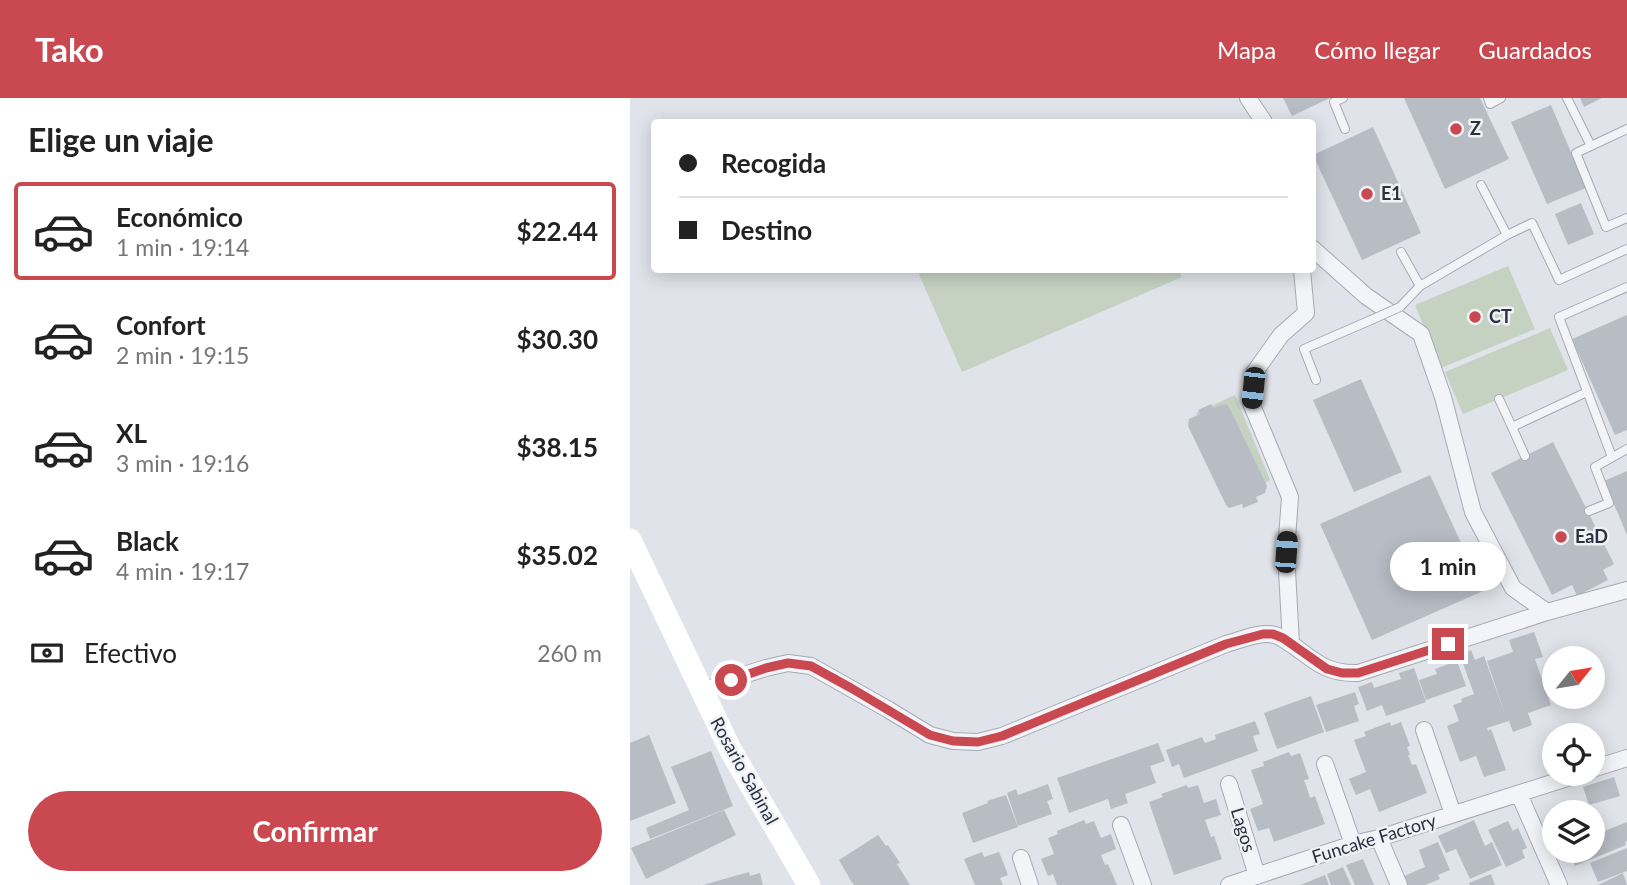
<!DOCTYPE html>
<html lang="es">
<head>
<meta charset="utf-8">
<style>
  :root { --surface:#fff; --page:#f6f6f6; --text:#222; --muted:#767676; --line:#e0e0e0; --accent:#ca4951 }
  body { margin:0; font-family:Lato,sans-serif; background:var(--page); color:var(--text); height:100vh; display:flex; flex-direction:column; font-size:26px; white-space:nowrap }
  * { box-sizing:border-box; margin:0 }
  p { font-size:23px; color:var(--muted) }
  .icon { flex:none; width:38px; height:38px; fill:none; stroke:currentColor; stroke-width:2; stroke-linecap:round; stroke-linejoin:round }
  .map { position:relative; flex:1; overflow:hidden }
  .panel { display:flex; flex-direction:column; background:var(--surface); width:630px }
  .panel>* { flex:none }
  .banner { position:absolute; left:21px; top:21px; width:665px; height:154px; border-radius:7px; box-shadow:0 4px 18px #0003; display:grid; align-content:center; height:154px; padding:0 28px; background:var(--surface) }
  .needle { width:46px; rotate:60deg }
  .fabs { position:absolute; left:912px; top:548px; display:grid; gap:14px }
  .fabs a { display:grid; place-items:center; width:63px; height:63px; border-radius:50%; background:var(--surface); box-shadow:0 4px 18px #0003; font-size:35px }
  .end { position:absolute; width:32px; height:32px; margin:-16px; border:9px solid #ca4951; background:#fff; box-shadow:0 0 0 4px #fff }
  .from { border-radius:50% }
  .bubble { position:absolute; height:49px; border-radius:24px; background:var(--surface); box-shadow:0 4px 18px #0003; font-size:23px; font-weight:700; line-height:49px; text-align:center }
  .car { position:absolute; width:21px; height:42px; margin:-21px -10px; border-radius:9px; box-shadow:0 0 5px 2px #0007; background:linear-gradient(#222 24%,#8ab4d8 0 40%,#222 0 76%,#8ab4d8 0 86%,#222 0) }
  .banner b { display:flex; align-items:center; gap:24px; height:66px; font-size:26px }
  .banner b+b { border-top:2px solid var(--line) }
  .banner i { width:18px; height:18px; background:var(--text) }
  ul { padding:0; list-style:none }
  li { display:flex; align-items:center; gap:21px; height:98px; margin:0 14px 10px; padding:0 14px; border:4px solid transparent; border-radius:7px }
  li div { flex:1 }
  li b { display:block; font-size:26px }
  li em { font-style:normal; font-weight:700 }
  li.active { border-color:var(--accent) }
  li>.icon { width:63px; height:63px; stroke-width:1.5 }
  h2 { padding:0 28px; font-size:32px; line-height:84px }
  .pay { display:flex; align-items:center; gap:18px; height:77px; padding:0 28px; font-size:26px }
  .pay p { margin-inline-start:auto }
  .button { display:flex; gap:14px; margin-top:auto; padding:14px 28px }
  .button a { flex:1; height:80px; border-radius:42px; background:var(--accent); color:#fff; font-size:28px; font-weight:700; line-height:80px; text-align:center }
  header { display:flex; align-items:center; gap:42px; box-sizing:border-box; height:98px; padding:0 35px; background:var(--accent); color:#fff }
  header strong { font-size:33px }
  nav { display:flex; gap:38px; margin-inline-start:auto; font-size:24px }
  main { display:flex; flex:1; min-height:0 }
  .map>svg:first-child { display:block }
</style>
</head>
<body>
<header>
<strong>Tako</strong>
<nav><a>Mapa</a><a>Cómo llegar</a><a>Guardados</a></nav>
</header>
<main>
<section class="panel">
<h2>Elige un viaje</h2>
<ul>
<li class="active"><svg class="icon" aria-label="car" viewBox="0 0 24 24"><path d="M5 17H2v-5l4-1 3-4h7l3 4 3 1v5h-3M9 17h6M6 11h13"/><circle cx="7" cy="17" r="2"/><circle cx="17" cy="17" r="2"/></svg><div><b>Económico</b><p>1 min · 19:14</p></div><em>$22.44</em></li>
<li><svg class="icon" aria-label="car" viewBox="0 0 24 24"><path d="M5 17H2v-5l4-1 3-4h7l3 4 3 1v5h-3M9 17h6M6 11h13"/><circle cx="7" cy="17" r="2"/><circle cx="17" cy="17" r="2"/></svg><div><b>Confort</b><p>2 min · 19:15</p></div><em>$30.30</em></li>
<li><svg class="icon" aria-label="car" viewBox="0 0 24 24"><path d="M5 17H2v-5l4-1 3-4h7l3 4 3 1v5h-3M9 17h6M6 11h13"/><circle cx="7" cy="17" r="2"/><circle cx="17" cy="17" r="2"/></svg><div><b>XL</b><p>3 min · 19:16</p></div><em>$38.15</em></li>
<li><svg class="icon" aria-label="car" viewBox="0 0 24 24"><path d="M5 17H2v-5l4-1 3-4h7l3 4 3 1v5h-3M9 17h6M6 11h13"/><circle cx="7" cy="17" r="2"/><circle cx="17" cy="17" r="2"/></svg><div><b>Black</b><p>4 min · 19:17</p></div><em>$35.02</em></li>
</ul>
<div class="pay"><svg class="icon" aria-label="cash" viewBox="0 0 24 24"><path d="M3 7h18v10H3z"/><circle cx="12" cy="12" r="2"/></svg>Efectivo<p>260 m</p></div>
<div class="button"><a>Confirmar</a></div>
</section>
<div class="map">
<svg width="997" height="787" viewBox="0 0 997 787">
  <rect width="100%" height="100%" fill="#e0e3e9"/>
  <path fill="#c5d2c2" d="M878 168 905 231 811 270 785 207Z
    M287 172H548L552 179 332 274Z
    M920 230 938 272 833 316 815 274Z
    M605 297 640 382 606 404 566 315Z"/>
  <path fill="#b8bcc5" d="M653 0H700L662 18Z
    M774 0H850L879 61 815 91Z
    M950 0H972L954 9Z
    M921 7 956 90 917 106 881 24Z
    M743 29 791 135 732 162 683 57Z
    M951 105 964 136 938 147 925 116Z
    M997 217V332L985 337 942 241Z
    M731 281 772 374 724 394 683 302Z
    M581 306 583 310 596 306 599 309 637 388 635 395 626 399 628 404 613 410 612 406 599 410 596 407 558 328 559 321 570 316 568 312Z
    M923 344 984 466 973 472 978 482 947 498 942 487 922 497 861 375Z
    M997 373V437L974 383Z
    M800 377 853 493 742 542 690 426Z
    M904 534 913 559 905 561 921 607 898 615 902 627 883 634 879 623 857 630 858 633 861 631 876 672 854 679 846 658 830 664 817 628 829 623 823 607 832 604 831 601 844 596 830 557 841 552 845 562 854 558 876 619 857 563 883 554 879 542Z
    M827 563 836 588 796 602 789 582 807 576 805 571Z
    M784 570 796 604 756 618 752 607 737 613 728 589 742 584 744 590 771 581 769 575Z
    M725 594 729 606 724 608 729 623 696 634 686 607Z
    M681 598 694 634 647 651 634 615Z
    M625 623 630 636 623 638 628 653 554 680 549 666 542 669 536 652 572 639 575 645 586 641 585 637Z
    M760 624 761 628 771 624 780 648 777 649 780 657H778L782 667 786 666 797 695 749 714 740 691 726 697 719 681 736 674 724 642 736 638 734 634Z
    M19 637 46 705 0 723V645Z
    M528 645 535 663 520 668 526 685 495 696 498 705 481 711 478 701 439 715 427 680Z
    M81 653 103 708 20 741 16 730 59 712 41 669Z
    M659 654 661 658 670 655 679 681 674 682 677 690 680 700 685 698 695 726 644 744 639 730 628 733 620 711 633 706 621 672 634 668 633 664Z
    M984 679 990 698 959 707 953 689Z
    M418 686 423 701 417 703 422 716 388 728 377 695 386 691 388 697Z
    M557 687 558 690 568 687 574 705 586 701 591 717 575 722 581 739 584 738 592 761 544 777 519 704 533 699 531 696Z
    M376 697 388 729 343 745 332 715 358 705 357 703Z
    M94 712 106 737 16 781 1 750Z
    M454 722 456 726 464 723 471 740 481 736 486 751 471 757 475 767 478 766 487 787H427L423 776 418 778 411 761 424 756 418 740 428 736 427 733Z
    M844 722 855 748 862 744 872 767 840 781 826 751 816 755 808 738Z
    M878 723 883 733 888 730 897 750 892 752 895 760 876 769 858 732Z
    M997 724V743L995 744 996 747 945 768 938 752H962V738Z
    M248 737 256 748 258 747 270 765 267 766 280 787H224L221 783 209 762Z
    M808 744 820 772 808 777 810 781 795 787H778L774 778 795 769 789 752Z
    M997 750V773L968 784 960 765Z
    M352 754 354 759 369 754 378 777 370 780 373 787H345L334 761Z
    M733 761 744 787H725L716 767Z
    M713 769 721 787H701L697 776Z
    M119 774 120 778 130 775 133 787H73Z
    M993 775 997 787H968Z
    M861 776 865 787H840L839 785Z
    M695 777 699 787H670Z"/>
  <g fill="none" stroke-linecap="round" stroke-linejoin="round">
    <defs>
      <path id="lane" d="M713 0 704 4 715 31
        M858 0 860 6 871 0
        M937 0 961 48
        M997 31 946 55 976 129 997 120
        M851 87 877 137 902 125 929 182 997 151
        M771 154 790 188 877 137
        M770 209 790 188
        M686 282 674 251 741 222
        M869 301 882 329
        M895 358 882 329 957 294
        M982 359 929 219 997 189
        M959 413 979 405 965 369 997 351"/>
      <path id="street" d="M618 0 634 24
        M682 150 736 198 791 236 813 299 843 414 883 490 917 514
        M661 546 656 454 660 399 621 305 624 275 651 237 676 215 672 172
        M73 594 101 581 136 570 158 565 181 568 259 612 300 637 323 643 348 644 372 638 596 546C611 542 630 533 645 537 652 539 657 544 664 548 687 565 698 576 728 575L917 514 997 492
        M794 632 823 716
        M695 666 723 746
        M962 671 997 660
        M599 686 627 778
        M889 696 929 787
        M491 727 513 787
        M749 740 769 787
        M391 760 400 787
        M599 787 723 746 749 740 950 676"/>
    </defs>
    <use href="#lane" stroke="#a5aab3" stroke-width="10"/>
    <use href="#street" stroke="#a5aab3" stroke-width="18"/>
    <use href="#lane" stroke="#f3f4f7" stroke-width="8"/>
    <use href="#street" stroke="#f3f4f7" stroke-width="16"/>
    <path stroke="#fff" stroke-width="23" d="M0 442 100 651 179 787"/>
    <defs>
      <path id="lane-bridge" d="M741 222 770 209"/>
    </defs>
    <use href="#lane-bridge" stroke="#a5aab3" stroke-width="10" stroke-linecap="butt"/>
    <use href="#lane-bridge" stroke="#f3f4f7" stroke-width="8"/>
  </g>
  <g fill="none" stroke-linecap="round" stroke-linejoin="round">
    <path stroke="#ca4951" stroke-width="9" d="M101 582 136 570 158 565 181 568 221 590 300 637 323 643 348 644 372 638 596 546 633 536H643L653 540 697 571 712 575H728L818 546"/>
  </g>
  <g fill="#ca4951" stroke="#f0f2f6" stroke-width="2.5">
    <circle cx="826" cy="31" r="7"/>
    <circle cx="737" cy="96" r="7"/>
    <circle cx="845" cy="219" r="7"/>
    <circle cx="931" cy="439" r="7"/>
  </g>
  <g text-anchor="middle" stroke-width="5" stroke-linejoin="round" paint-order="stroke">
    <g font-size="18" font-weight="bold" fill="#293040" stroke="#f0f2f6" text-anchor="start">
      <text x="840" y="37">Z</text>
      <text x="751" y="102">E1</text>
      <text x="859" y="225">CT</text>
      <text x="945" y="445">EaD</text>
    </g>
    <g font-size="18" fill="#293040" stroke="#f0f2f6">
      <text transform="translate(114 673) rotate(61)" y="6">Rosario Sabinal</text>
      <text transform="translate(613 732) rotate(73)" y="6">Lagos</text>
      <text transform="translate(744 741) rotate(-17)" y="6">Funcake Factory</text>
    </g>
  </g>
</svg>
<div class="fabs">
<a><svg class="needle" viewBox="-14 -14 28 28"><path d="M0-13l5 13h-10z" fill="#e53935"/><path d="M0 13l5-13h-10z" fill="#767676"/></svg></a>
<a><svg class="icon" aria-label="locate" viewBox="0 0 24 24"><circle cx="12" cy="12" r="6"/><path d="M12 2v4M12 18v4M2 12h4M18 12h4"/></svg></a>
<a><svg class="icon" aria-label="layers" viewBox="0 0 24 24"><path d="M12 4l9 5-9 5-9-5zM3 14l9 5 9-5"/></svg></a>
</div>
<i class="end from" style="left:101px;top:582px"></i>
<i class="end" style="left:818px;top:546px"></i>
<div class="bubble" style="left:760px;top:444px;width:116px">1 min</div>
<i class="car" style="left:623px;top:290px;rotate:186deg"></i>
<i class="car" style="left:656px;top:454px;rotate:4deg"></i>
<div class="banner">
<b><i class="from"></i>Recogida</b>
<b><i></i>Destino</b>
</div>
</div>
</main>
</body>
</html>
